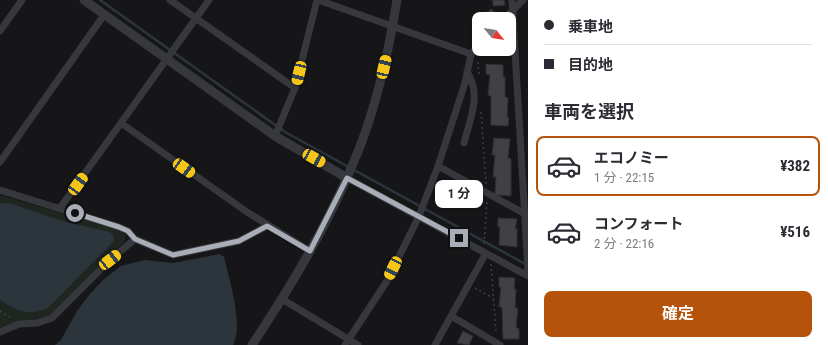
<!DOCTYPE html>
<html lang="ja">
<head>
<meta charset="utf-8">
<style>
  :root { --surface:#fff; --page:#f7f7f7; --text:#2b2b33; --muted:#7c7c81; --line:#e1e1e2; --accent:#b45309 }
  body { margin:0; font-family:"Roboto Condensed","Noto Sans JP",sans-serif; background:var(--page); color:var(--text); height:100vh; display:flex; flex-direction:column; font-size:15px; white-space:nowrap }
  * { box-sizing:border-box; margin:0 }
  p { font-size:13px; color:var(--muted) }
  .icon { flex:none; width:22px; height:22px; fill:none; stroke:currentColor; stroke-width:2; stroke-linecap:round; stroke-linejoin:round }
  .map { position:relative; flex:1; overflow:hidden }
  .drawer { display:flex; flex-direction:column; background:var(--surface); width:300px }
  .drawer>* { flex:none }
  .hud { display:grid; align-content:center; height:88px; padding:0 16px; background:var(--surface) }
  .needle { width:26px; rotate:120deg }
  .controls { position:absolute; left:472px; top:12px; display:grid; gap:8px }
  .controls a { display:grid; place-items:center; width:44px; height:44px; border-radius:8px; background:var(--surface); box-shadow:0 1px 3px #0004; font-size:20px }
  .end { position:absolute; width:18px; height:18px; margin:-9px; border:5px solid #a8adb8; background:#111; box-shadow:0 0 0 2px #111 }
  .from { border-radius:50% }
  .bubble { position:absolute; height:28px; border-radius:8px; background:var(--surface); box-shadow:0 1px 3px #0004; font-size:13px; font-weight:700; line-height:28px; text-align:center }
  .car { position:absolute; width:12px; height:24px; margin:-12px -6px; border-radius:5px; box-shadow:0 0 3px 1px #0007; background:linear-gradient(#f5c518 24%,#345 0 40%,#f5c518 0 76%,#345 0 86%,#f5c518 0) }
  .hud b { display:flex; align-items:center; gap:14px; height:38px; font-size:15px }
  .hud b+b { border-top:1px solid var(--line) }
  .hud i { width:10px; height:10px; background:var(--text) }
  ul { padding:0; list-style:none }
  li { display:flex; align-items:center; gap:12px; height:60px; margin:0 8px 6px; padding:0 8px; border:2px solid transparent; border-radius:8px }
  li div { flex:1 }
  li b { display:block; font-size:15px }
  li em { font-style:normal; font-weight:700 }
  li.selected { border-color:var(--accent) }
  li>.icon { width:36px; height:36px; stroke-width:1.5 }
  h2 { padding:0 16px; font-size:18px; line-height:48px }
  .primary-button { display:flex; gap:8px; margin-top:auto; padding:8px 16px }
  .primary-button a { flex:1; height:46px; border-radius:8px; background:var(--accent); color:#fff; font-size:16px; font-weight:700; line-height:46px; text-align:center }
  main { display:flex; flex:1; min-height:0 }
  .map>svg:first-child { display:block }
</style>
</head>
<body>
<main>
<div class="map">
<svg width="528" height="345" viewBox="0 0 528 345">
  <rect width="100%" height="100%" fill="#161618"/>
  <path fill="#1e261f" d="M0 195 118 230 126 235 125 241 50 316 0 329Z"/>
  <path fill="#2c353c" d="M0 203 12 204 62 221 110 232 113 235 114 241 48 308C28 316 18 312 0 300Z
    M220 254 224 257C229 280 244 324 233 345H55L61 340 77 311 89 295 103 280 121 266 145 260 173 263Z"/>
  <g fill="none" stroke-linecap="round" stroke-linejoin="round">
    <path stroke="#2c353c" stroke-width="2.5" d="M100 0 285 132 527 265"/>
  </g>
  <path fill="#404145" stroke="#303034" d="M491 0H504L505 5 493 6V1Z
    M491 9 499 16 496 19H479V30L474 26 478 22 477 21 486 11 487 13Z
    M486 64 503 65V77H505V97L508 98 507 117H509L508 126 491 125V96L488 95 490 75 486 74Z
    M494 138 510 139 508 158 511 159V196L495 195 496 177H493L495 155H492Z
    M498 218 517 219 515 229 517 228V247L499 245 500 227H498Z
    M499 277 515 278 514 289H516L515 308H518L516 327 519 329V339H503L502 307H499L501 287H499Z
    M463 331 473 336 469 345 457 343Z"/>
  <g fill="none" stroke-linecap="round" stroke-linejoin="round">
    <path stroke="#3d3f44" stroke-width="1.5" stroke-dasharray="2 3" stroke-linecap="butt" d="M478 62 479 76
      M481 112 486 184
      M484 244 487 201
      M491 264 496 332
      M475 288 493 298
      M0 311 11 318"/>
    <path stroke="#37383d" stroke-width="7" d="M170 0 295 88
      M318 0 471 54
      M512 0 528 270
      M504 19 523 0
      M0 31 22 0
      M121 123 247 212 310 251
      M275 136 295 88 317 0
      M464 143C470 119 482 94 467 72
      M0 162 104 15
      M438 166 525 214
      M347 178 528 276
      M0 190 119 227 128 231 135 239 173 255 239 241 267 226
      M60 208 209 0
      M282 299 358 345
      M451 316 500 345
      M0 332 19 324 37 323 52 318 110 260 135 239
      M345 345 387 281 419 216 438 166 465 83 471 54 479 45
      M435 345 486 253"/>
    <path stroke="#37383d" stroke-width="9" d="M84 0 275 136 347 178
      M252 345C290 288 326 229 352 166 375 114 388 56 397 0"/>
  </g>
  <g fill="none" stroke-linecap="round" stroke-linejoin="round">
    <path stroke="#a8adb8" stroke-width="5" d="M75 213 119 227 128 231 135 239 173 255 239 241 267 226 310 251 347 178 459 238"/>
  </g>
</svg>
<div class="controls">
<a><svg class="needle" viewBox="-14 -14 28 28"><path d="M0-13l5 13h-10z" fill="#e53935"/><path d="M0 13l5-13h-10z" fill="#7c7c81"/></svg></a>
</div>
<i class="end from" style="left:75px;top:213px"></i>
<i class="end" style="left:459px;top:238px"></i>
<div class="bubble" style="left:435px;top:180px;width:48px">1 分</div>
<i class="car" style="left:384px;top:67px;rotate:13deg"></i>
<i class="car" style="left:299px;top:73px;rotate:193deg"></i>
<i class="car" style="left:314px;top:158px;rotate:119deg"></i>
<i class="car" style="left:184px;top:168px;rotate:125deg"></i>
<i class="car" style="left:78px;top:184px;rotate:36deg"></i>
<i class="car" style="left:110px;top:260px;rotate:52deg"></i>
<i class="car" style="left:393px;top:268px;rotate:206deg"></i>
</div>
<section class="drawer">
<div class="hud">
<b><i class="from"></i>乗車地</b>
<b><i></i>目的地</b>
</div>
<h2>車両を選択</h2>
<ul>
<li class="selected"><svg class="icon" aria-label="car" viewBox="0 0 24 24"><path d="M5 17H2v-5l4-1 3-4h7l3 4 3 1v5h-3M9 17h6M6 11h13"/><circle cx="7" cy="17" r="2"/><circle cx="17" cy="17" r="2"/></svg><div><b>エコノミー</b><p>1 分 · 22:15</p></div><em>¥382</em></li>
<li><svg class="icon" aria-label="car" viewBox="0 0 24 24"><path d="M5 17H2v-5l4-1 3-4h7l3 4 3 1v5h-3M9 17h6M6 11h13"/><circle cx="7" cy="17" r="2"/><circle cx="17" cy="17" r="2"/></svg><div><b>コンフォート</b><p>2 分 · 22:16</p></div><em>¥516</em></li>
</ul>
<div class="primary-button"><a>確定</a></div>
</section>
</main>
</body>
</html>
